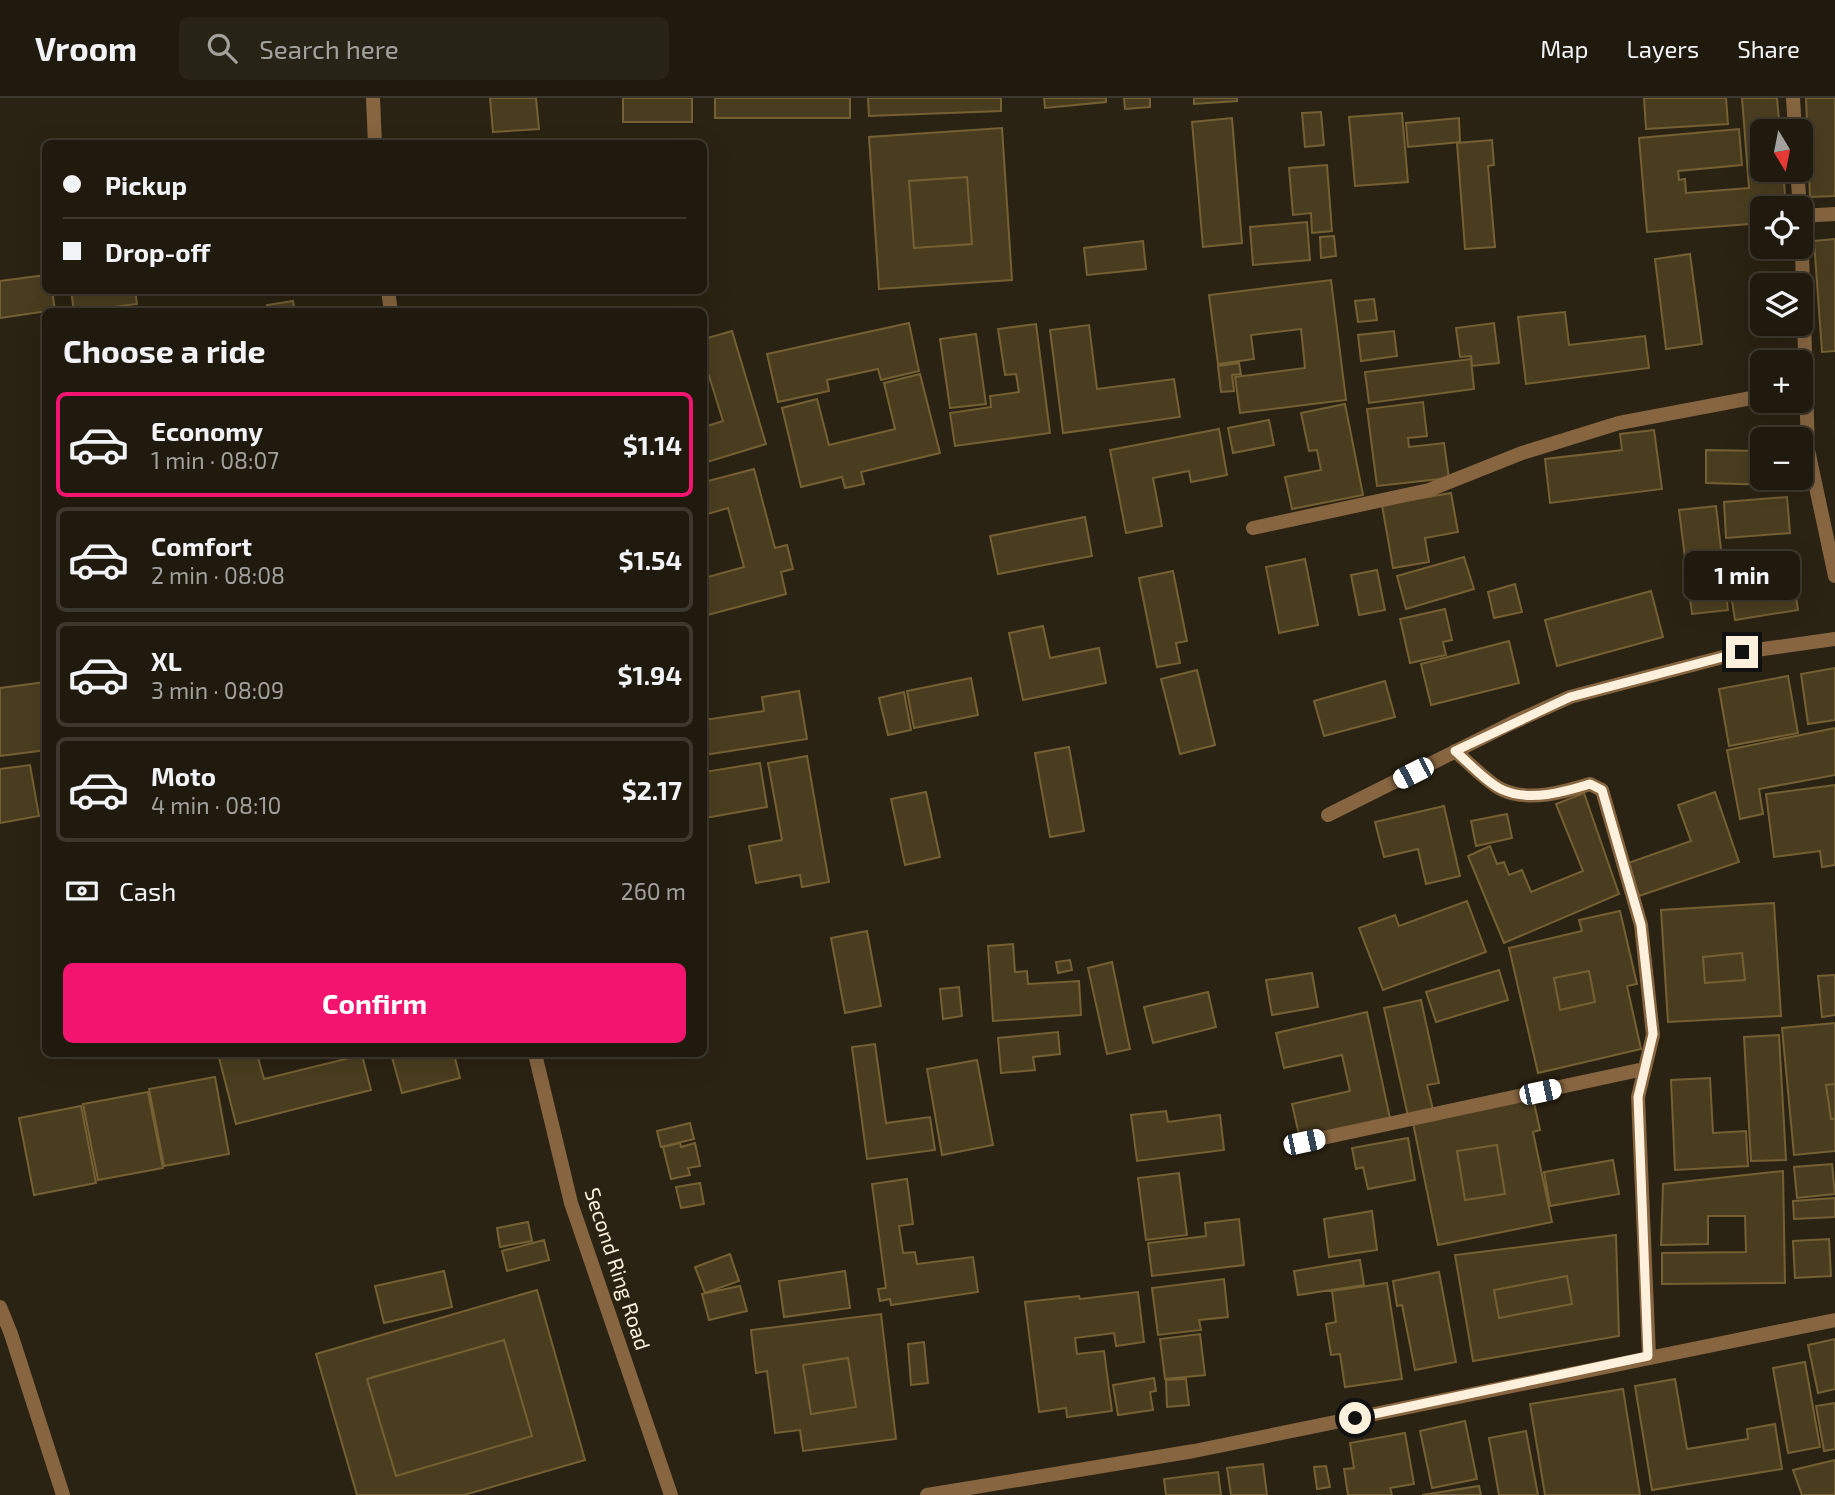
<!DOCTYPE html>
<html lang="en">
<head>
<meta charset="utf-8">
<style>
  :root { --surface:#201a0e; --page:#282317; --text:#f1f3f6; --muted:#a2a19e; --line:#3d382e; --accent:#f31470 }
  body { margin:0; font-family:"Exo 2",sans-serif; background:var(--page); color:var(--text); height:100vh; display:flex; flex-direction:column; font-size:26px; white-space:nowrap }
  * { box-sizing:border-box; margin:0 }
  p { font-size:23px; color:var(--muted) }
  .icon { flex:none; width:38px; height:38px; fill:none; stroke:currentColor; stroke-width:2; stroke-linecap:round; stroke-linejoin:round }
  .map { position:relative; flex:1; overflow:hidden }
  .drawer { position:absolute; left:42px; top:210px; width:665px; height:749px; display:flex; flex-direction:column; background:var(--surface); border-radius:10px; box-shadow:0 7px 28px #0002,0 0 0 2px var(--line) }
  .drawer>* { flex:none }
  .top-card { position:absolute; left:42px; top:42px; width:665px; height:154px; border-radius:10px; box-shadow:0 7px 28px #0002,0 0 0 2px var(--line); display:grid; align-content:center; height:154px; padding:0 21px; background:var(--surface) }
  .needle { width:46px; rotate:170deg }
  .fabs { position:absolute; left:1750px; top:21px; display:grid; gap:14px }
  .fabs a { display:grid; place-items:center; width:63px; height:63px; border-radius:10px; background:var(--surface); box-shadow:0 7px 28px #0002,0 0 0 2px var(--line); font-size:35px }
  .end { position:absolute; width:32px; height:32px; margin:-16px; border:9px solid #fdf1dd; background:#111; box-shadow:0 0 0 4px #111 }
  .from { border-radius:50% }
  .bubble { position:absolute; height:49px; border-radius:10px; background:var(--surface); box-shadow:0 7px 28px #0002,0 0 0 2px var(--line); font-size:23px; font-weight:700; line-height:49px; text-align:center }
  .car { position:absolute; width:21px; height:42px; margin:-21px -10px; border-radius:9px; box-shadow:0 0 5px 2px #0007; background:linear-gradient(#fff 24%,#345 0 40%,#fff 0 76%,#345 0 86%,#fff 0) }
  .top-card b { display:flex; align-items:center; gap:24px; height:66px; font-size:26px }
  .top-card b+b { border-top:2px solid var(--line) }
  .top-card i { width:18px; height:18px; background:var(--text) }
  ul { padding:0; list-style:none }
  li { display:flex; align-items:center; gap:21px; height:105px; margin:0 14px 10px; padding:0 7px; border:4px solid var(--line); border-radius:10px }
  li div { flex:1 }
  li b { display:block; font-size:26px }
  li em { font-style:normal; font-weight:700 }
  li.current { border-color:var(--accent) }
  li>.icon { width:63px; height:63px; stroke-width:1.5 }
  h2 { padding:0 21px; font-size:32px; line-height:84px }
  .pay { display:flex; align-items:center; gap:18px; height:77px; padding:0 21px; font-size:26px }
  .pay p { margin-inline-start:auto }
  .cta { display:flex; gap:14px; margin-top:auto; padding:14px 21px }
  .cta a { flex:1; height:80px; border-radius:10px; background:var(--accent); color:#fff; font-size:28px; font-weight:700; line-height:80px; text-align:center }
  header { display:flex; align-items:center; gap:42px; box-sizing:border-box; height:98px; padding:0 35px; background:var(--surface); border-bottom:2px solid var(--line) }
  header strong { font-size:33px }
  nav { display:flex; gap:38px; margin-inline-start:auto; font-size:24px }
  .search { width:490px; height:63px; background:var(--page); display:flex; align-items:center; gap:18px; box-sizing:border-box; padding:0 24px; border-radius:10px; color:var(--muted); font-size:26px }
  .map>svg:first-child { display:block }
</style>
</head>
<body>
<header>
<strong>Vroom</strong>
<div class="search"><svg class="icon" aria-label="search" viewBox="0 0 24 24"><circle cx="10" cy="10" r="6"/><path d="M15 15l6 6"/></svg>Search here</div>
<nav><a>Map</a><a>Layers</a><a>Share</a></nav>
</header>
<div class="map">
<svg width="1835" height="1397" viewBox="0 0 1835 1397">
  <rect width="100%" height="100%" fill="#2a2212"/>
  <path fill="#4a3d1f" stroke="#756033" stroke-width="2" fill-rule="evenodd" d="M490 0H536L539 31 493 34Z
    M623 0H692V24H623Z
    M715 0H850V20H715Z
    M868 0H1001V13L869 18Z
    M1044 0H1106V4L1045 10Z
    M1124 0H1150V9L1125 11Z
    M1194 0H1237V3L1194 6Z
    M1644 0H1726L1728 26 1646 31Z
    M1742 0H1777L1780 33H1762V72H1783L1786 110H1762V125L1647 134 1639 40 1739 31 1742 67 1678 73 1679 82 1685 81 1686 95 1749 90Z
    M1806 0H1835V98L1810 99Z
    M1321 14 1324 47 1305 49 1302 15Z
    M1402 15 1408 84 1355 88 1349 19Z
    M1232 20 1242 145 1203 149 1192 24Z
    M1459 20 1460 44 1408 49 1406 25Z
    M1002 30 1012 182 879 191 869 39ZM967 79 972 146 914 150 909 83Z
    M1492 42 1494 67 1488 68 1495 149 1465 151 1457 45Z
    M1327 67 1332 133 1312 135 1311 115 1293 117 1289 70Z
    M967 79 972 146 914 150 909 83Z
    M1307 124 1310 162 1253 167 1250 129Z
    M1334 138 1336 158 1321 160 1320 139Z
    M1835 141V253L1822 254 1814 143Z
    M1143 143 1146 171 1087 177 1084 150Z
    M1690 156 1702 246 1666 251 1655 161Z
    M46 177V192H52L55 212 0 220V183Z
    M1331 182 1346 302 1240 315 1235 279 1305 270 1301 231 1251 237 1254 261 1218 266 1209 197Z
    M71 192H135L137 206 74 214Z
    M1374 201 1377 222 1358 224 1355 203Z
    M293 203 295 214H268L267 207Z
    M1565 214 1569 247 1645 238 1649 270 1526 286 1518 219Z
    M909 225 919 273 881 282 878 271 827 282 829 293 778 304 767 256Z
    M1494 225 1499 265 1472 268 1471 258 1460 259 1456 230Z
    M1036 226 1050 335 955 348 950 315 991 309 990 298 1019 294 1016 276 1005 277 998 231Z
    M1089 227 1097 291 1174 281 1180 319 1063 335 1050 232Z
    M732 233 766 346 704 365V329L723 323 709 278 704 280V241Z
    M1394 233 1397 258 1361 263 1358 237Z
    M976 236 986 306 950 310 940 241Z
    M1471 261 1474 291 1369 305 1365 274Z
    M1239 265 1241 276 1232 277 1234 293 1221 294 1218 268Z
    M920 276 940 355 861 374 864 386 845 390 842 379 801 389 782 310 817 301 829 347 895 331 884 285Z
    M1423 304 1427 338 1408 340 1409 349 1444 345 1449 380 1377 388 1367 311Z
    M1345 306 1363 397 1292 411 1285 379 1321 372 1317 352 1309 353 1301 315Z
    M1269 322 1274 347 1233 355 1228 330Z
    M1219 331 1227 377 1191 384 1189 373 1153 380 1162 428 1126 435 1110 352Z
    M1654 332 1662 391 1550 405 1545 361 1622 352 1620 336Z
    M1801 346 1807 384 1776 387V380H1801Z
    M1706 352 1762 353V380H1774L1773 387 1706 385Z
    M754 371 775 450 787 447 793 471 781 474 786 496 704 518V480L744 469 728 410 704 417V384Z
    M1451 395 1458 434 1425 440 1429 464 1393 470 1382 407Z
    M1787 399 1790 435 1726 440 1724 404Z
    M1716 408 1728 512 1692 516 1679 412Z
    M1085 419 1092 458 998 476 990 438Z
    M1464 459 1474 491 1406 511 1397 478Z
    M1305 461 1318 527 1279 535 1266 469Z
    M1377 472 1385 512 1359 517 1351 477Z
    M1173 473 1187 543 1176 545 1180 565 1157 569 1139 480Z
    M1793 480 1798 512 1735 522 1730 490Z
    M1515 486 1522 514 1494 520 1488 494Z
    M1651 493 1663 539 1557 568 1545 522Z
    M1445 511 1452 542 1443 544 1446 557 1410 565 1400 521Z
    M1043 528 1050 560 1099 550 1106 585 1023 602 1009 535Z
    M1509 543 1519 585 1431 607 1421 566Z
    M1835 570V622L1808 626 1801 576Z
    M1197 572 1215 647 1180 656 1161 581Z
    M1788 578 1798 635 1729 648 1719 591Z
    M971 580 978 617 914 630 907 593Z
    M1385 583 1395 619 1324 638 1314 603Z
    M46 584V652L0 658V590Z
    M799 593 807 641 704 657V622L764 613 762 599Z
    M904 594 911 632 888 637 879 600Z
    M1835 630V677L1759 691 1763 716 1740 721 1727 652Z
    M1069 649 1084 733 1050 739 1035 655Z
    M807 658 829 784 802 789 800 777 756 785 749 748 782 742 768 665Z
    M760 665 767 709 705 720 704 674Z
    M30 667 39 718 0 725V671Z
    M1835 687V767L1822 769 1820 753 1774 759 1766 696Z
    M926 694 940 759 905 767 891 701Z
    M1715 694 1739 764 1639 798 1628 765 1691 743 1678 707Z
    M1584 695 1619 796 1504 845 1468 758 1490 748 1497 766 1504 764 1509 777 1522 772 1531 794 1583 773 1556 706Z
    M1444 708 1460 778 1426 786 1418 751 1384 759 1375 724Z
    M1507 716 1512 740 1476 748 1471 723Z
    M1467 803 1486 854 1383 892 1359 830 1395 817 1399 828Z
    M1774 805 1781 918 1668 924 1661 812ZM1742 855 1745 882 1705 885 1703 859Z
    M1620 813 1637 886 1627 888 1641 951 1538 975 1509 850 1582 833 1579 822ZM1589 873 1595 904 1560 912 1554 880Z
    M867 833 881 908 845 915 831 840Z
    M1013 846 1015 874 1027 873 1028 886 1079 883 1081 917 993 923 988 848Z
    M1742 855 1745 882 1705 885 1703 859Z
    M1070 862 1072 872 1058 875 1056 864Z
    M1112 864 1130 951 1107 956 1088 870Z
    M1499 872 1508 902 1436 924 1426 894Z
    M1589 873 1595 904 1560 912 1554 880Z
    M1312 875 1318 909 1272 917 1266 882Z
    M1835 877V917L1822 919 1818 878Z
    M959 889 962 918 943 921 940 891Z
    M1208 894 1216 929 1153 945 1144 909Z
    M1421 902 1439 985 1427 987 1433 1012 1408 1018 1384 910Z
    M1367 914 1390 1020 1300 1041 1292 1006 1350 993 1342 957 1284 970 1276 935Z
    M1835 925V986L1826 987 1831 1021H1835V1053L1794 1057 1782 930Z
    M1058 934 1060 956 1033 959 1035 972 1001 975 998 940Z
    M1779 937 1786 1062 1751 1063 1744 939Z
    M875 946 886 1025 930 1019 935 1052 867 1061 852 949Z
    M218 956H257L264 981 362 957 371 992 236 1026Z
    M391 956H454L460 980 402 995Z
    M977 962 993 1047 942 1057 927 971Z
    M215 979 229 1056 164 1068 149 991Z
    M1710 980 1713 1035 1746 1033 1748 1068 1675 1072 1671 982Z
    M1835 986V1021H1831L1826 987Z
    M148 994 163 1070 98 1082 83 1006Z
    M1533 1000 1540 1032 1533 1034 1552 1124 1438 1147 1413 1025ZM1497 1047 1505 1096 1465 1102 1457 1053Z
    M81 1008 96 1085 34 1097 19 1020Z
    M1166 1013 1168 1024 1220 1017 1224 1052 1137 1063 1131 1017Z
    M690 1025 694 1041 661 1049 657 1033Z
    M1408 1040 1415 1082 1368 1091 1363 1069 1356 1071 1352 1050Z
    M680 1045 681 1049 695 1045 700 1068 688 1070 690 1077 671 1081 663 1049Z
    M1497 1047 1505 1096 1465 1102 1457 1053Z
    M1613 1062 1619 1096 1550 1108 1544 1074Z
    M1832 1066 1835 1096 1797 1100 1794 1069Z
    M1783 1073 1785 1185 1662 1186V1155L1746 1154 1745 1118H1708V1146L1661 1147 1663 1086Z
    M1179 1075 1187 1137 1146 1142 1138 1080Z
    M907 1081 913 1126 899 1128 903 1155 915 1154 917 1166 973 1159 978 1194 891 1207 890 1201 880 1203 878 1191 886 1190 872 1086Z
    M700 1085 704 1106 681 1110 676 1089Z
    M1835 1100V1119L1794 1121 1793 1103Z
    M1372 1113 1377 1152 1329 1159 1324 1121Z
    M1239 1121 1244 1167 1152 1178 1148 1145 1206 1138 1205 1125Z
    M528 1124 532 1143 500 1149 497 1130Z
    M1616 1137 1619 1238 1473 1263 1455 1157ZM1567 1178 1572 1206 1499 1220 1494 1192Z
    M1829 1141 1831 1178 1795 1180 1793 1143Z
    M544 1142 549 1162 507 1173 502 1153Z
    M730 1156 739 1183 705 1195 695 1169Z
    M1360 1162 1364 1187 1298 1197 1294 1173Z
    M444 1173 452 1209 384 1225 375 1188Z
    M845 1173 850 1210 784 1219 779 1183Z
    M1439 1174 1456 1264 1415 1272 1402 1207 1397 1208 1393 1183Z
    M1567 1178 1572 1206 1499 1220 1494 1192Z
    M1224 1181 1228 1219 1199 1222 1201 1232 1158 1237 1152 1190Z
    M1387 1185 1402 1281 1345 1289 1340 1256 1331 1257 1326 1226 1336 1224 1332 1193Z
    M740 1188 747 1213 709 1222 702 1196Z
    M537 1192 585 1362 464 1397H357L316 1256ZM504 1242 532 1338 396 1378 367 1281Z
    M1138 1194 1144 1244 1116 1248 1114 1235 1075 1240 1077 1256 1104 1253 1112 1313 1067 1319 1066 1310 1039 1314 1025 1204 1079 1198 1080 1201Z
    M881 1216 896 1341 803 1353 800 1332 775 1335 767 1273 756 1275 751 1232ZM848 1260 856 1309 811 1316 803 1267Z
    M1200 1236 1205 1277 1165 1281 1160 1241Z
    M1835 1241V1291L1818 1295 1808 1247Z
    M504 1242 532 1338 396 1378 367 1281Z
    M924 1244 928 1285 911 1287 908 1246Z
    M848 1260 856 1309 811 1316 803 1267Z
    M1805 1264 1820 1349 1788 1355 1773 1270Z
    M1154 1280 1156 1293 1150 1294 1153 1312 1118 1317 1113 1287Z
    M1186 1281 1189 1307 1167 1309 1166 1282Z
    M1675 1281 1687 1351 1748 1341 1747 1331 1775 1326 1782 1371 1652 1392 1635 1288Z
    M1623 1291 1640 1397H1545L1530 1306Z
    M1835 1305V1351L1824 1353 1816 1308Z
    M1465 1323 1477 1381 1432 1390 1420 1333Z
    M1526 1333 1538 1397H1499L1489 1340Z
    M1405 1335 1414 1386 1390 1390 1392 1397H1348L1344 1371 1354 1370 1350 1345Z
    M1835 1362V1397H1802L1793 1372Z
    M1263 1366 1267 1397H1231L1227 1370Z
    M1326 1368 1330 1389 1317 1391 1314 1369Z
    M1218 1374 1221 1397H1166L1164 1381Z
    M1479 1388 1481 1397H1422Z"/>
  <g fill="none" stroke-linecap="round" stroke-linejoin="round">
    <path stroke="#866540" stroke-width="14" d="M1793 0 1795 33
      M1797 72 1800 110
      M1801 118 1835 116
      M1801 124 1808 352 1835 478
      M1253 430 1429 392 1522 355 1619 325 1762 298
      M1455 653C1467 663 1490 687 1503 692 1530 704 1564 694 1590 686L1602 692 1641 827 1653 937 1638 999 1649 1258
      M1328 717 1512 625 1570 599 1742 554 1835 541
      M1304 1044 1644 971
      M0 1209 11 1236 63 1397
      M927 1397 1194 1353 1835 1222"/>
    <path stroke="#866540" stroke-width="14" d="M373 0 375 46
      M388 192 391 214
      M535 956 571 1105 671 1397"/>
  </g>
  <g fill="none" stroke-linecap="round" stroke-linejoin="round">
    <path stroke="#fdf1dd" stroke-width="9" d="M1355 1320 1648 1258 1638 999 1653 936 1641 827 1602 692 1590 686C1564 694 1530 704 1503 692 1488 686 1468 664 1455 653L1570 599 1742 554"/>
  </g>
  <g text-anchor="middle" stroke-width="7" stroke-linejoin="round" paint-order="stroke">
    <g font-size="21" fill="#fdf1dd" stroke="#2a2212">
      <text transform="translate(617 1171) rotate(72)" y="7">Second Ring Road</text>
    </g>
  </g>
</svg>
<div class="fabs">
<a><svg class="needle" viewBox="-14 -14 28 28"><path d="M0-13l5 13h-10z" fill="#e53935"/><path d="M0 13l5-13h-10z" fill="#a2a19e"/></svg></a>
<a><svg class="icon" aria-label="locate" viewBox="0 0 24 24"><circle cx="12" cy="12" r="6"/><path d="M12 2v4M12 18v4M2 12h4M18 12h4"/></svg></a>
<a><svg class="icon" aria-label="layers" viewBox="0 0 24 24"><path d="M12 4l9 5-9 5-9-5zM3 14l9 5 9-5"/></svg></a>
<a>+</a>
<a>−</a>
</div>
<i class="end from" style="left:1355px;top:1320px"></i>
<i class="end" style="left:1742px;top:554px"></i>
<div class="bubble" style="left:1684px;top:453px;width:116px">1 min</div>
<i class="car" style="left:1413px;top:675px;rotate:243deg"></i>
<i class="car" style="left:1540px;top:994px;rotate:78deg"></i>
<i class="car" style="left:1304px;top:1044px;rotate:78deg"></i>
<div class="top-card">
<b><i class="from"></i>Pickup</b>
<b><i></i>Drop-off</b>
</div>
<section class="drawer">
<h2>Choose a ride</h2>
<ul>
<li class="current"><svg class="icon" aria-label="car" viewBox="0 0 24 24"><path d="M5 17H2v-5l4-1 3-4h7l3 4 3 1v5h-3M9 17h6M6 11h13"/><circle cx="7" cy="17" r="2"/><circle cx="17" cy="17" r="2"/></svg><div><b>Economy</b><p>1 min · 08:07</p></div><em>$1.14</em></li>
<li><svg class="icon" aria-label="car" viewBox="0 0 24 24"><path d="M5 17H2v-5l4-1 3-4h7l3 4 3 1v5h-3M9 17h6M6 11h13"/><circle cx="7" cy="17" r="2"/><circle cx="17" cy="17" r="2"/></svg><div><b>Comfort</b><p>2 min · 08:08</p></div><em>$1.54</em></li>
<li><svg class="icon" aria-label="car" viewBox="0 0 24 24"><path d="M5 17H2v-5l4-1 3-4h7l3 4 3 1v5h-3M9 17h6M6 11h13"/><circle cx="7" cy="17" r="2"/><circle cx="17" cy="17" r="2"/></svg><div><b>XL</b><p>3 min · 08:09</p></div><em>$1.94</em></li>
<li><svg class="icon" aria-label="car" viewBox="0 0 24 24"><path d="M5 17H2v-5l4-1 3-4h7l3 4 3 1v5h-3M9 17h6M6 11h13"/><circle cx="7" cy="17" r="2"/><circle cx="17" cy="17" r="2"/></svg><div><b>Moto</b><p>4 min · 08:10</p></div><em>$2.17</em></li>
</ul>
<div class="pay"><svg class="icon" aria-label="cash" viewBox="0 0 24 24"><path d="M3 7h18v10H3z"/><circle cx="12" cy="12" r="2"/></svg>Cash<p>260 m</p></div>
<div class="cta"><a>Confirm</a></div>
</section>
</div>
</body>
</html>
